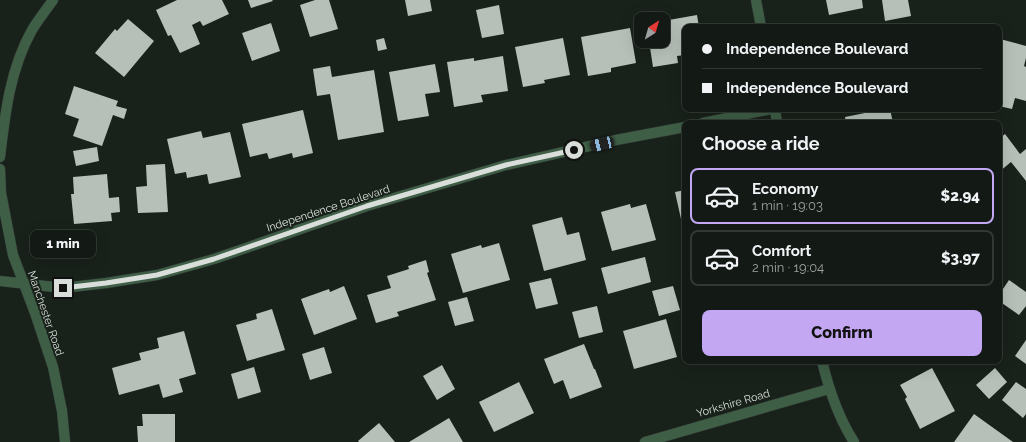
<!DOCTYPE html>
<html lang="en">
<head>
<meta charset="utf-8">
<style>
  :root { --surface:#131914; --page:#1c221d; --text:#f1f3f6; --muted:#9da0a0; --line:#323834; --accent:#c3a7f2 }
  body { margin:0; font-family:Raleway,sans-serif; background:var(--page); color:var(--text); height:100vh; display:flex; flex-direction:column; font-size:15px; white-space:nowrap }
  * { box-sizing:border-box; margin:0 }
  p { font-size:13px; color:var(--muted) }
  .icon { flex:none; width:22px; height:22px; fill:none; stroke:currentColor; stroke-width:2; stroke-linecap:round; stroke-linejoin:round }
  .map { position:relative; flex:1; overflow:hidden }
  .details { position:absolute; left:682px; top:120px; width:320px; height:244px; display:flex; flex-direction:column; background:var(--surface); border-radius:8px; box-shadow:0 4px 16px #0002,0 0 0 1px var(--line) }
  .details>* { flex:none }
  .top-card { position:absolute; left:682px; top:24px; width:320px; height:88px; border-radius:8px; box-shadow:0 4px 16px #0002,0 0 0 1px var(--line); display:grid; align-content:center; height:88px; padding:0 20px; background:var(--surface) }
  .needle { width:26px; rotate:37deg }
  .buttons { position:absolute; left:634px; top:12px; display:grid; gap:8px }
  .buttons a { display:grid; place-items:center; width:36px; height:36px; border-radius:8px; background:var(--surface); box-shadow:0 4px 16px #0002,0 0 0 1px var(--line); font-size:20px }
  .end { position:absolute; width:18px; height:18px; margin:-9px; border:5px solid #d9deda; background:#111; box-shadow:0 0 0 2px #111 }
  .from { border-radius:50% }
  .bubble { position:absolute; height:28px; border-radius:8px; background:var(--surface); box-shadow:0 4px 16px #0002,0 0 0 1px var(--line); font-size:13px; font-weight:800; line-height:28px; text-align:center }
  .car { position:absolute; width:12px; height:24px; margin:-12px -6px; border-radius:5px; box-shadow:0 0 3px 1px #0007; background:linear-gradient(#222 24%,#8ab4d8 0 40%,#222 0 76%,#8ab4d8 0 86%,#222 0) }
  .top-card b { display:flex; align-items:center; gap:14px; height:38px; font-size:15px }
  .top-card b+b { border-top:1px solid var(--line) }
  .top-card i { width:10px; height:10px; background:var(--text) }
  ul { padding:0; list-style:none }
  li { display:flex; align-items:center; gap:12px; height:56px; margin:0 8px 6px; padding:0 12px; border:2px solid var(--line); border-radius:8px }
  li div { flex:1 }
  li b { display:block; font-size:15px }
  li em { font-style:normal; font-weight:800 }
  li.selected { border-color:var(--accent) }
  li>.icon { width:36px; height:36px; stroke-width:1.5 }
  h2 { padding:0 20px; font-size:18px; line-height:48px }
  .action { display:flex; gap:8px; margin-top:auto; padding:8px 20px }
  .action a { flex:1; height:46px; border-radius:8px; background:var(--accent); color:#111; font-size:16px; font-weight:800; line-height:46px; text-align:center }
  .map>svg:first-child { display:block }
</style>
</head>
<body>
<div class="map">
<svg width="1026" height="442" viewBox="0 0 1026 442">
  <rect width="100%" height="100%" fill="#19211b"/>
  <path fill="#b6c0b8" d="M177 0H222L229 14 203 26 200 21 192 25 200 44 180 53 171 35 168 36 156 10Z
    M248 0H272L273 1 251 8Z
    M315 0H329L338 29 310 37 300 5Z
    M405 0H430L432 11 408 16Z
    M826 0H862L863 8 829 15Z
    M882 0H908L911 16 885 21Z
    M499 5 504 34 482 38 476 10Z
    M697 15 699 27H685V55L677 56 678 63 653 67 649 41H663V21Z
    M128 19 154 41 124 77 95 53 115 29 117 31Z
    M271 23 280 51 252 61 242 33Z
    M630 28 636 63 611 68V72L588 76 581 37Z
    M384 38 387 49 378 51 376 40Z
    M563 38 570 75 544 80 545 83 523 87 515 47Z
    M1000 39 1026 46V58L1024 66 1026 67V101L1015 98 1012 109 999 106Z
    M503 56 508 91 481 95 483 102 454 107 447 62 474 58V61Z
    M435 64 440 92 425 94 429 116 398 121 389 72Z
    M330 66 332 77 374 70 384 132 338 140 330 94 317 96 313 69Z
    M74 86 118 101 116 106 127 109 124 119 113 115 102 146 73 136 79 119 65 114Z
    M865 109H890L893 123H846L845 117 865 113Z
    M303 110 313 153 293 158 292 153 269 159 267 153 250 157 242 124Z
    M201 131 203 138 230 132 241 177 209 184 207 174 187 178 186 172 175 174 167 139Z
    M1005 134 1020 154 1026 149V181L1011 162 999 172V139Z
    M97 147 99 161 76 166 73 151Z
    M165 164 168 212 138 213 136 187 147 186 146 165Z
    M107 174 109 198 119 197 120 212 111 213 112 221 74 224 71 194H74L73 177Z
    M685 190V228H683L675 192Z
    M630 204 631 208 646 204 656 240 612 251 601 212Z
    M562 217 567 235 579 232 586 260 544 271 532 225Z
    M499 243 510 280 463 293 451 254 481 245 482 248Z
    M645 257 651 282 608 294 601 268Z
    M426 260 429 272 427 273 436 300 397 312 399 316 376 323 367 295 391 288 387 276 409 269 408 266Z
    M551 278 558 304 536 309 529 283Z
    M1009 280 1026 292V306L1019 315 999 301V295Z
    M344 286 357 319 314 335 301 299 329 289 330 292Z
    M673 286 680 310 659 316 652 291Z
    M467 297 474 321 455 326 448 302Z
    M597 306 603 332 579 338 572 312Z
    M272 309 285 350 247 361 236 325 257 319 256 314Z
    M666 319 677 357 634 369 623 331Z
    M184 331 196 374 179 379 183 392 163 398 159 384 119 395 112 368 141 360 139 353 159 348 157 338Z
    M1026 340V364L1015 356Z
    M584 344 594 369H595L602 387 570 399 563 380 554 384 544 359Z
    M324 347 332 373 310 380 302 354Z
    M442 365 455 389 437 400 423 376Z
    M254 367 261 392 238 399 231 374Z
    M932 368 955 411 920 429 905 399 907 397 900 385Z
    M995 368 1007 382 989 399 976 385Z
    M519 382 534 413 494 432 479 402Z
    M1016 382 1026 389V414L1023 418 1002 400Z
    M142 414H175V442H138L137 426H143Z
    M974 414 1013 442H954Z
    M449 418 463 442H409Z
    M379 423 395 442H359L358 441Z"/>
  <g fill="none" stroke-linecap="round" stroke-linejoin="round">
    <defs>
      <path id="minor" d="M756 0 761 27
        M775 109 777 123
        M703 123 771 109
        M0 157C5 114 10 69 32 30 38 20 46 10 53 0
        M0 169 1 193 13 255 35 313 53 367 62 411 65 442
        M0 281 63 288 106 283 157 275 214 259 367 206 506 165 616 140 685 127
        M822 361C829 390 838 417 854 442
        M645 442 829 389"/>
    </defs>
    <use href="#minor" stroke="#343b36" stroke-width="11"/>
    <use href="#minor" stroke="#3e5e46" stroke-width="10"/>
  </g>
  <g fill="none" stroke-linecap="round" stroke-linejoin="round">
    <path stroke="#d9deda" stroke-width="5" d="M63 288 106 283 157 275 214 259 367 206 506 165 574 150"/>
  </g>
  <g text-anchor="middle" stroke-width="4" stroke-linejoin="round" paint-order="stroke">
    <g font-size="11" fill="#d9deda" stroke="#19211b">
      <text transform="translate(328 208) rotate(-18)" y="4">Independence Boulevard</text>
      <text transform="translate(46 313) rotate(71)" y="4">Manchester Road</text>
      <text transform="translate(733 403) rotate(-16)" y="4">Yorkshire Road</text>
    </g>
  </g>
</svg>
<div class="buttons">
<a><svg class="needle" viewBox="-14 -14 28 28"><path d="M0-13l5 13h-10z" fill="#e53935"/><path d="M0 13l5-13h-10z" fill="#9da0a0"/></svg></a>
</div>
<i class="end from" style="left:574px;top:150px"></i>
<i class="end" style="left:63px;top:288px"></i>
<div class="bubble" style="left:30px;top:230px;width:66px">1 min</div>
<i class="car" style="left:602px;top:144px;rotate:257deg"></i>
<div class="top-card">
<b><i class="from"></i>Independence Boulevard</b>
<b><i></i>Independence Boulevard</b>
</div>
<section class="details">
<h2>Choose a ride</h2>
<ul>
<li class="selected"><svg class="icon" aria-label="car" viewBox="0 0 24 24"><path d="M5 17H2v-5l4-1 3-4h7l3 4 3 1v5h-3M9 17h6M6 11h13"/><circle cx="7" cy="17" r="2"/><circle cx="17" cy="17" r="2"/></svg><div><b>Economy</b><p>1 min · 19:03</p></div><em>$2.94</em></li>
<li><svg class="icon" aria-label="car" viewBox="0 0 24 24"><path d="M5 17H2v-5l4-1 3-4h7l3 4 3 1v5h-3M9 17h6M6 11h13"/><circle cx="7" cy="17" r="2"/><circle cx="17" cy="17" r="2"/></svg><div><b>Comfort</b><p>2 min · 19:04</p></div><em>$3.97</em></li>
</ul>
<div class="action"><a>Confirm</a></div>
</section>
</div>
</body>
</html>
